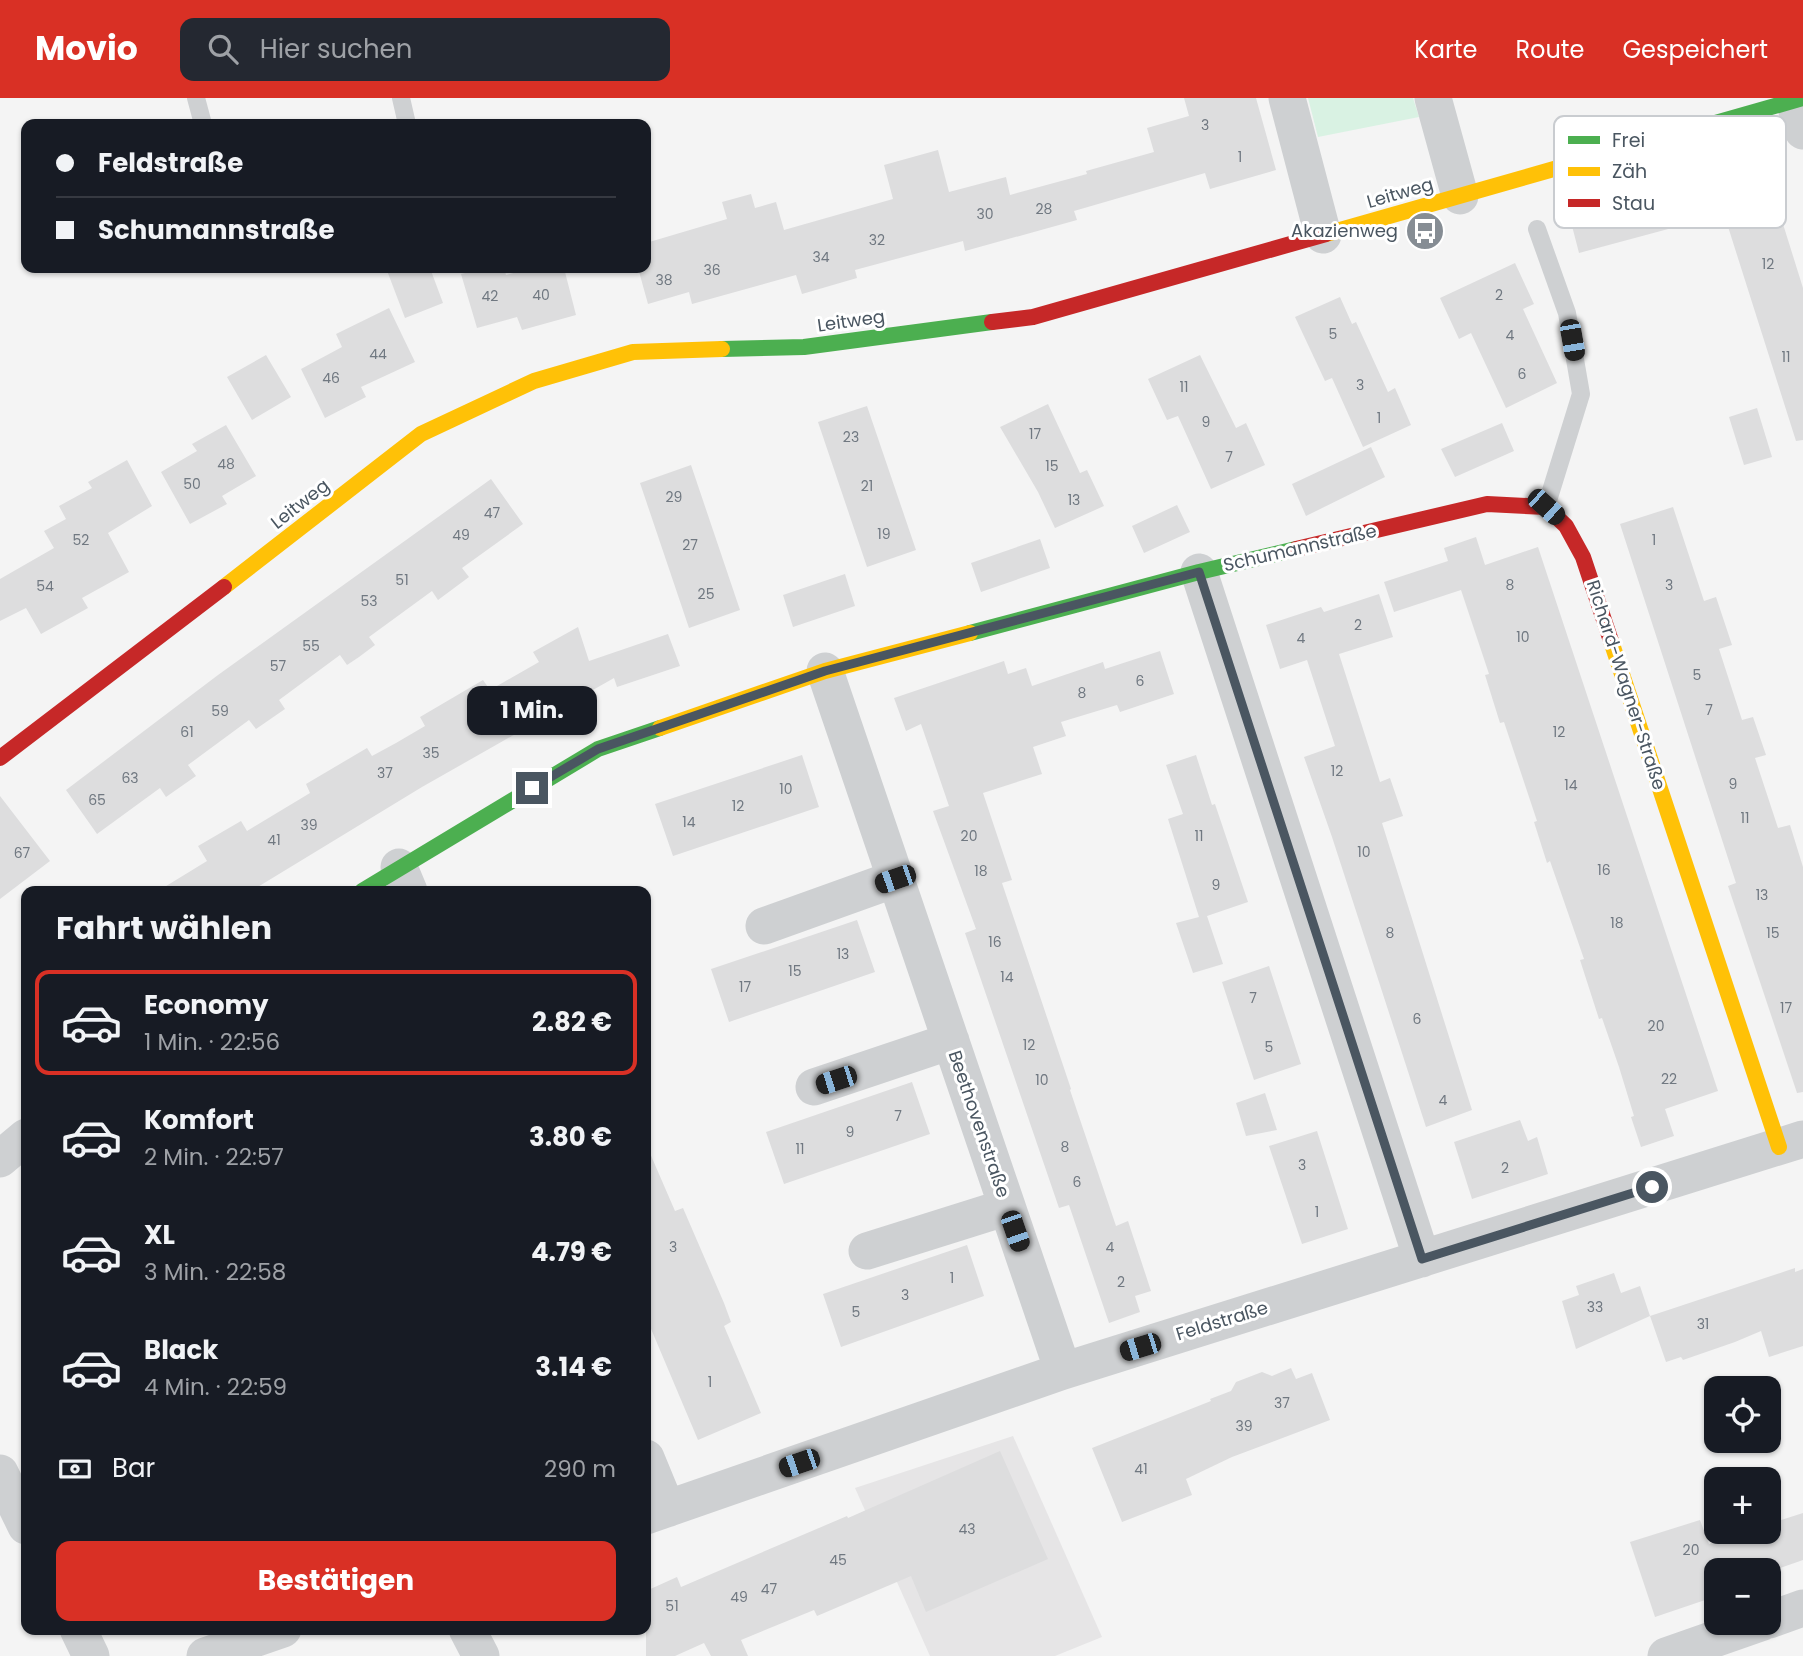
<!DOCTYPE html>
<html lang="de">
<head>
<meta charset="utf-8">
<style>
  :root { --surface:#171b24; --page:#242831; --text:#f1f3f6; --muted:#9ea1a6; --line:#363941; --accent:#d93025 }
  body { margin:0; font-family:Poppins,sans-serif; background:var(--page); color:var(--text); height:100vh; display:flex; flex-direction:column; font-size:26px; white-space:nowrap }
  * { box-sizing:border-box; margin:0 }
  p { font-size:23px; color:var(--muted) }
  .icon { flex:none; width:38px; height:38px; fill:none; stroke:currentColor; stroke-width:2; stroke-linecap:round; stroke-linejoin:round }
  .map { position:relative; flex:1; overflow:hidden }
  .details { position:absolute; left:21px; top:788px; width:630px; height:749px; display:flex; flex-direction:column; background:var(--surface); border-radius:14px; box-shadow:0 2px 5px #0004 }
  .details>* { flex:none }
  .top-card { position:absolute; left:21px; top:21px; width:630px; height:154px; border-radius:14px; box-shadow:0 2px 5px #0004; display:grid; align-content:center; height:154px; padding:0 35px; background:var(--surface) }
  .controls { position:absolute; left:1704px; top:1278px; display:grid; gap:14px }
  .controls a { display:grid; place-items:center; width:77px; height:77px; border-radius:14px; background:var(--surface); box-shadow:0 2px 5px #0004; font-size:35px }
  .end { position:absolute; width:32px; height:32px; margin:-16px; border:9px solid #4a5661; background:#fff; box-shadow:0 0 0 4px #fff }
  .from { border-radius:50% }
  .bubble { position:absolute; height:49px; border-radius:14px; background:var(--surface); box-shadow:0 2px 5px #0004; font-size:23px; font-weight:700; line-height:49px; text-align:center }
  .car { position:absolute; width:21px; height:42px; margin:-21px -10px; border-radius:9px; box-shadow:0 0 5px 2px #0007; background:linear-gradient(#222 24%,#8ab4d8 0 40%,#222 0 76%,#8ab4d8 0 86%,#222 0) }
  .top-card b { display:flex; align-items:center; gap:24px; height:66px; font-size:26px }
  .top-card b+b { border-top:2px solid var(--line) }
  .top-card i { width:18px; height:18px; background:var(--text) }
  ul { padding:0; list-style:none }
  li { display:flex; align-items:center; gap:21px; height:105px; margin:0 14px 10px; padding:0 21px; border:4px solid transparent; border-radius:14px }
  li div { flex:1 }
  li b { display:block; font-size:26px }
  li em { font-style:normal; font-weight:700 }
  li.selected { border-color:var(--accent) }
  li>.icon { width:63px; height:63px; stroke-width:1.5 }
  h2 { padding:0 35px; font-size:32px; line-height:84px }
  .pay { display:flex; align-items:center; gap:18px; height:77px; padding:0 35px; font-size:26px }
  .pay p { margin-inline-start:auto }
  .primary-button { display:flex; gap:14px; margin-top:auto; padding:14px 35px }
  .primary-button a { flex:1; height:80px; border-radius:14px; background:var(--accent); color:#fff; font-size:28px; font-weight:700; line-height:80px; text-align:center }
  header { display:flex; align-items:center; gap:42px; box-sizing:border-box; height:98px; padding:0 35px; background:var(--accent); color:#fff }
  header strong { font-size:33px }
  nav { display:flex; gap:38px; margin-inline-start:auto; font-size:24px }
  .search { width:490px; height:63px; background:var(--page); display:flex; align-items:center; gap:18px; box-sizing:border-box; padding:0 24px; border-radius:14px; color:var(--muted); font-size:26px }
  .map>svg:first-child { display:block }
</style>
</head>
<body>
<header>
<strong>Movio</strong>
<div class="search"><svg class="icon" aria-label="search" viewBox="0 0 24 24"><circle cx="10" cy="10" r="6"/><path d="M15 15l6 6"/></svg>Hier suchen</div>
<nav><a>Karte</a><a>Route</a><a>Gespeichert</a></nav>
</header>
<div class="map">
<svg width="1803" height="1558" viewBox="0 0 1803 1558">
  <rect width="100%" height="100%" fill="#f4f4f4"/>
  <path fill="#e6e5e6" d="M1013 1338 1102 1539 1055 1558H930L855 1390Z"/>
  <path fill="#d9f2e3" d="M1308 0H1413L1419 19 1318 39Z"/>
  <path fill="#ddddde" d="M1184 0H1256L1276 72 1210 91 1205 75 1074 113 1077 122 965 153 963 143 855 172 857 180 802 196 796 177 692 206 689 194 648 206 638 170H646V145L727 121 722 104 751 96 755 110 776 104 784 132 893 101 884 67 938 52 949 94 1006 79 1010 97 1087 76 1086 73 1154 54 1147 30 1189 18Z
    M1747 62 1756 93 1767 90 1779 127 1783 126 1803 190V342L1796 343 1724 116 1579 155 1571 124 1720 82 1716 71Z
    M1515 165 1534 206 1523 211 1557 285 1506 310 1471 235 1459 241 1440 200Z
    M386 170H430L443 205 405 220Z
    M485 170H504L506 177 531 170H564L576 217 522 232 517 219 477 230 461 176Z
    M1340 199 1352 226 1356 224 1388 294 1395 290 1411 327 1363 349 1332 280 1325 283 1295 219Z
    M389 210 415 264 361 289 366 299 325 320 301 271 342 249 336 236Z
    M266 257 291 299 252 322 227 279Z
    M1200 257 1236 330 1246 325 1265 367 1211 391 1178 318 1167 322 1148 281Z
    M1048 306 1080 375 1087 372 1104 408 1055 430 1038 394 1000 329Z
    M867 308 916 452 867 469 818 324Z
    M1757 310 1772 359 1744 367 1729 319Z
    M1502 325 1514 353 1455 379 1441 351Z
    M226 327 256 378 222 398 227 406 190 426 161 374 197 353 192 346Z
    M1371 349 1385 379 1306 418 1292 386Z
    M127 362 152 408 108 435 129 474 82 500 88 510 41 536 26 510 0 523V481L54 450 44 433 66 421 59 408 92 390 88 384Z
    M691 367 740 512 689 530 640 385Z
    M491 381 523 426 462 470 469 479 438 502 432 493 369 539 375 547 359 559 347 567 340 557 279 602 285 611 256 631 249 622 188 667 196 678 166 699 160 690 97 736 66 692 218 577Z
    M1177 407 1190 434 1144 455 1132 428Z
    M1673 409 1704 503 1716 499 1732 547 1719 551 1742 622 1753 619 1766 657 1755 660 1778 730 1790 727 1803 769V994L1797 995 1728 788 1736 785 1620 426Z
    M1476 439 1485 467 1538 449 1718 993 1665 1011 1674 1038 1641 1049 1631 1019 1634 1018 1619 969 1602 920 1599 921 1580 862 1584 861 1550 763 1547 765 1534 724 1537 723 1504 624 1500 625 1485 577 1489 576 1461 492 1394 514 1384 484 1448 463 1444 450Z
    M1040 441 1050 470 981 494 971 465Z
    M845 476 855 508 793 529 783 497Z
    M1379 496 1393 539 1339 556 1380 684 1390 680 1403 718 1382 725 1472 1012 1426 1029 1332 739 1304 659 1335 648 1307 562 1280 571 1266 527 1321 509 1324 514Z
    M578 529 589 563 668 536 680 568 617 589 614 580 422 689 251 793H158L207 763 198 748 241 723 247 733 310 695 306 686 367 650 372 658 396 645 425 628 420 619 483 582 490 592 539 564 533 554Z
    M1160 553 1174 596 1120 614 1117 607 1061 624 1066 638 1033 649 1042 676 983 695 1012 782 1002 785 1071 991 1070 992 1116 1128 1128 1123 1151 1193 1135 1198 1140 1214 1109 1225 1069 1107 1059 1110 965 835 976 831 933 713 949 708 921 626 906 633 894 600 1004 563 1008 576 1026 570 1032 588 1103 564 1105 571Z
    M802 657 819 709 673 758 655 706Z
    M1196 657 1212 707 1215 706 1248 804 1207 818 1223 866 1193 875 1176 825 1199 819 1168 721 1183 716 1166 667Z
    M0 698 50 763 0 801Z
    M857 822 875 874 729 924 711 871Z
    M1269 868 1301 966 1254 982 1222 884Z
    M912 984 930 1036 784 1086 766 1034Z
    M1265 995 1277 1032 1246 1038 1236 1005Z
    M1520 1022 1528 1043 1537 1039 1548 1076 1472 1101 1454 1044Z
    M1317 1033 1348 1131 1302 1146 1269 1048Z
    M646 1046 675 1113 683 1110 724 1205 731 1224 724 1228 761 1315 698 1342 646 1219Z
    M967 1147 984 1198 841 1249 823 1196Z
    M1795 1170V1174L1803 1171V1248L1769 1259 1761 1233 1735 1244 1683 1262 1681 1259 1666 1264 1650 1218Z
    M1614 1175 1621 1195 1640 1188 1650 1218 1576 1251 1562 1203 1579 1197 1576 1188Z
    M1291 1270 1296 1281 1312 1275 1330 1322 1232 1359 1186 1381 1192 1397 1122 1424 1092 1350 1211 1303 1210 1301 1231 1293 1236 1284 1262 1274 1272 1278Z
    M1000 1353 1048 1461 926 1514 911 1478 817 1518 814 1512 741 1542 748 1558H711L704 1545 675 1558H646V1493L677 1479 681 1489 847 1418 848 1420Z
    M1803 1415V1462L1769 1474V1472H1717V1498L1655 1519 1630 1444 1700 1422 1709 1446 1748 1433H1769V1426Z"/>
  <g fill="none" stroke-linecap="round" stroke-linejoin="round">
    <path stroke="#ced0d2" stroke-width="18" d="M196 0 203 26
      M401 0 407 26
      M1537 131 1567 215 1581 296 1546 409"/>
    <path stroke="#ced0d2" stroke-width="37" d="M1287 0 1323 137
      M1433 0 1460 98
      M1794 3 1803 33
      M1199 474 1422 1161
      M825 573 1063 1273
      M399 769 409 793
      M764 828 895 781
      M814 989 951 943
      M0 1061 26 1039
      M867 1153 1007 1109
      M646 1360 667 1411
      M0 1375 26 1428
      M646 1418 1063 1273 1803 1041
      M1769 1522 1803 1510
      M78 1531 91 1558
      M467 1531 481 1558
      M205 1558 283 1531
      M1666 1558 1763 1524"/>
    <path stroke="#4caf50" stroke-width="16" d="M1603 57 1803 0
      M722 251 804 249 992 224
      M970 535 1199 474 1296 451
      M362 793 598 651 660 630"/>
    <path stroke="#ffc107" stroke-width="16" d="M1326 136 1603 57
      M224 489 421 336 534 283 633 254 722 251
      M1611 543 1779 1049
      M660 630 825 573 970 535"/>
    <path stroke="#c62828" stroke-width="16" d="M992 224 1033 219 1326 136
      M1296 451 1487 406 1546 409 1566 428 1583 459 1611 543
      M0 660 224 489"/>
  </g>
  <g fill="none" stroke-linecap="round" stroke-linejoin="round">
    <path stroke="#4a5661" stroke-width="9" d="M532 690 598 651 825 573 1199 474 1422 1161 1652 1089"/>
  </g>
  <defs>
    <symbol id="bus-disc" viewBox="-11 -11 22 22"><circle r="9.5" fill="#868d94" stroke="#fff"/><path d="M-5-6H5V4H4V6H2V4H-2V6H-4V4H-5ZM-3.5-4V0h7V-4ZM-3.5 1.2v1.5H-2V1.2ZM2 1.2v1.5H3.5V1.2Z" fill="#fff"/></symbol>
  </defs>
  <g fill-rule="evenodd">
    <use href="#bus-disc" x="1403" y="111" width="44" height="44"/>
  </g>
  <g text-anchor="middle" stroke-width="6" stroke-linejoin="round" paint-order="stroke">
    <g font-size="14" fill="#707881">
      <text x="1205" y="32">3</text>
      <text x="1240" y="64">1</text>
      <text x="1044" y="116">28</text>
      <text x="985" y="121">30</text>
      <text x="877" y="147">32</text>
      <text x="821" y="164">34</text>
      <text x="1768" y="171">12</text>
      <text x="712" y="177">36</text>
      <text x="664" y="187">38</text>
      <text x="541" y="202">40</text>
      <text x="1499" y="202">2</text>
      <text x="490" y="203">42</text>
      <text x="1333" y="241">5</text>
      <text x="1510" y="242">4</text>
      <text x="378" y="261">44</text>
      <text x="1786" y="264">11</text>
      <text x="1522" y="281">6</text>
      <text x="331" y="285">46</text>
      <text x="1360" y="292">3</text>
      <text x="1184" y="294">11</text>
      <text x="1379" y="325">1</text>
      <text x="1206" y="329">9</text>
      <text x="1035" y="341">17</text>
      <text x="851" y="344">23</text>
      <text x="1229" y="364">7</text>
      <text x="226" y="371">48</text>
      <text x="1052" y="373">15</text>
      <text x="192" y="391">50</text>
      <text x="867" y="393">21</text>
      <text x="674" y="404">29</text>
      <text x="1074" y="407">13</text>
      <text x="492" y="420">47</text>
      <text x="884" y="441">19</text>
      <text x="461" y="442">49</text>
      <text x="81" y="447">52</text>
      <text x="1654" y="447">1</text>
      <text x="690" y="452">27</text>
      <text x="402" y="487">51</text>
      <text x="1510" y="492">8</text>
      <text x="1669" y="492">3</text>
      <text x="45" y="493">54</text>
      <text x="706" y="501">25</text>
      <text x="369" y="508">53</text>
      <text x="1358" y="532">2</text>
      <text x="1523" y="544">10</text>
      <text x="1301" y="545">4</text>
      <text x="311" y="553">55</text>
      <text x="278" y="573">57</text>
      <text x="1697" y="582">5</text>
      <text x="1140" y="588">6</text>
      <text x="1082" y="600">8</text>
      <text x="1709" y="617">7</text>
      <text x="220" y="618">59</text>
      <text x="187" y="639">61</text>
      <text x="1559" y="639">12</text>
      <text x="431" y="660">35</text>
      <text x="1337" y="678">12</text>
      <text x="385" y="680">37</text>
      <text x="130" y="685">63</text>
      <text x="1733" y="691">9</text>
      <text x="1571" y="692">14</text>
      <text x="786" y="696">10</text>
      <text x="97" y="707">65</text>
      <text x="738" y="713">12</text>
      <text x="1745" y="725">11</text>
      <text x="689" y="729">14</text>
      <text x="309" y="732">39</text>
      <text x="969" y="743">20</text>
      <text x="1199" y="743">11</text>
      <text x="274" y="747">41</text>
      <text x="1364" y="759">10</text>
      <text x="22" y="760">67</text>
      <text x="1604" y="777">16</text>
      <text x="981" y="778">18</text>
      <text x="1216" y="792">9</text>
      <text x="1762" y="802">13</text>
      <text x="1617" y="830">18</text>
      <text x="1390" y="840">8</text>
      <text x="1773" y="840">15</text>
      <text x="995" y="849">16</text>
      <text x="843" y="861">13</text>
      <text x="795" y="878">15</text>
      <text x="1007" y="884">14</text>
      <text x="745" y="894">17</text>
      <text x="1253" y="905">7</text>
      <text x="1786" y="915">17</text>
      <text x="1417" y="926">6</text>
      <text x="1656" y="933">20</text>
      <text x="1029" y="952">12</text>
      <text x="1269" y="954">5</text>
      <text x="1669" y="986">22</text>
      <text x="1042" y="987">10</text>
      <text x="1443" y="1007">4</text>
      <text x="898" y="1023">7</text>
      <text x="850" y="1039">9</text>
      <text x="1065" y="1054">8</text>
      <text x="800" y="1056">11</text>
      <text x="1302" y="1072">3</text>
      <text x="1505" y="1075">2</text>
      <text x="1077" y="1089">6</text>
      <text x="1317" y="1119">1</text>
      <text x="673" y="1154">3</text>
      <text x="1110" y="1154">4</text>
      <text x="952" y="1185">1</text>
      <text x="1121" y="1189">2</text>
      <text x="905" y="1202">3</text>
      <text x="1595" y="1214">33</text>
      <text x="856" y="1219">5</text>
      <text x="1703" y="1231">31</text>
      <text x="710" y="1289">1</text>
      <text x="1282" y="1310">37</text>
      <text x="1244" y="1333">39</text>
      <text x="1141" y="1376">41</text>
      <text x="967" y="1436">43</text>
      <text x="1691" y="1457">20</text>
      <text x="838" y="1467">45</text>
      <text x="769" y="1496">47</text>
      <text x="739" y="1504">49</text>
      <text x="672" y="1513">51</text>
    </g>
    <g font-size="18" fill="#4a5661" stroke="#fff">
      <text transform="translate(1400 95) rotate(-16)" y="6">Leitweg</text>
      <text transform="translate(851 223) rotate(-8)" y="6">Leitweg</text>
      <text transform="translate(300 406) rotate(-38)" y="6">Leitweg</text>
      <text transform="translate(1300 450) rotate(-13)" y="6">Schumannstraße</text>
      <text transform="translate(1626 587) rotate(72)" y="6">Richard-Wagner-Straße</text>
      <text transform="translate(979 1026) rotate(71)" y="6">Beethovenstraße</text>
      <text transform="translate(1222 1223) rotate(-17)" y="6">Feldstraße</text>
    </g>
    <g font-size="18" fill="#4a5661" stroke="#fff" text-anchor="end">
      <text x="1398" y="139">Akazienweg</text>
    </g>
  </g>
  <rect x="1554" y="18" width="232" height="112" rx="10" fill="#fff" stroke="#c9ccd0" stroke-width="2"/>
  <rect x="1568" y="38" width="32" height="8" fill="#4caf50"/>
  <rect x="1568" y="69" width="32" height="9" fill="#ffc107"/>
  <rect x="1568" y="101" width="32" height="8" fill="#c62828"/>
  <g font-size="19" fill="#4a5661">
    <text x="1612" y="49">Frei</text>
    <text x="1612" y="80">Zäh</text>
    <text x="1612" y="112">Stau</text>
  </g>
</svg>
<div class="controls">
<a><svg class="icon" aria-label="locate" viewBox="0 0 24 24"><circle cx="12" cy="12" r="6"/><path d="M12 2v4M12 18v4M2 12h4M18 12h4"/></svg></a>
<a>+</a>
<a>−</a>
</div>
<i class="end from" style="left:1652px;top:1089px"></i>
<i class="end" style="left:532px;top:690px"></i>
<div class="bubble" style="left:467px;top:588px;width:130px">1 Min.</div>
<i class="car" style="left:1572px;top:242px;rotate:170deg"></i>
<i class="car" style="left:1546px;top:409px;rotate:132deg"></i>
<i class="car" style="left:895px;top:781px;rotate:251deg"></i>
<i class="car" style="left:836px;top:982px;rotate:252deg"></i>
<i class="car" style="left:1015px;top:1133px;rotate:161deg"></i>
<i class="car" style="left:1140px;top:1249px;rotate:253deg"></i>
<i class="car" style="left:799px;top:1365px;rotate:251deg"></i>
<div class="top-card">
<b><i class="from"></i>Feldstraße</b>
<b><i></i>Schumannstraße</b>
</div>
<section class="details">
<h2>Fahrt wählen</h2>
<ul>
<li class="selected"><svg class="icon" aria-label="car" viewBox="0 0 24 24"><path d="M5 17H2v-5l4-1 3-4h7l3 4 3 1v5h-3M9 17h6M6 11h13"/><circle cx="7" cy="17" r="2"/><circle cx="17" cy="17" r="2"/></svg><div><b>Economy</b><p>1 Min. · 22:56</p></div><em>2.82 €</em></li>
<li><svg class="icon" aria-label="car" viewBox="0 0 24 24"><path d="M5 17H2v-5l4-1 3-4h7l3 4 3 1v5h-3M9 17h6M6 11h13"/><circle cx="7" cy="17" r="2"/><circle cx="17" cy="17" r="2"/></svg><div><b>Komfort</b><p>2 Min. · 22:57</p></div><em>3.80 €</em></li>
<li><svg class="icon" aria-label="car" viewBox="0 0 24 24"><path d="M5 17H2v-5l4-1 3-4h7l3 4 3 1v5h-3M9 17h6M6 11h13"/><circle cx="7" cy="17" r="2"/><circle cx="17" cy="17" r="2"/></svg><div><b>XL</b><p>3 Min. · 22:58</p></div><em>4.79 €</em></li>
<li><svg class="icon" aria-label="car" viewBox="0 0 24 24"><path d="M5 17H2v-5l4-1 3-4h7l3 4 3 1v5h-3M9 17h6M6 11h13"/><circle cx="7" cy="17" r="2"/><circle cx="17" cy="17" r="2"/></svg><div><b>Black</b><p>4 Min. · 22:59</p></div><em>3.14 €</em></li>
</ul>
<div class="pay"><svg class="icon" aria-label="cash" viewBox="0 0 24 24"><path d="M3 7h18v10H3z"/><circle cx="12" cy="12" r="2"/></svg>Bar<p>290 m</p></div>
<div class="primary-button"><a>Bestätigen</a></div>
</section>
</div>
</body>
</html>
